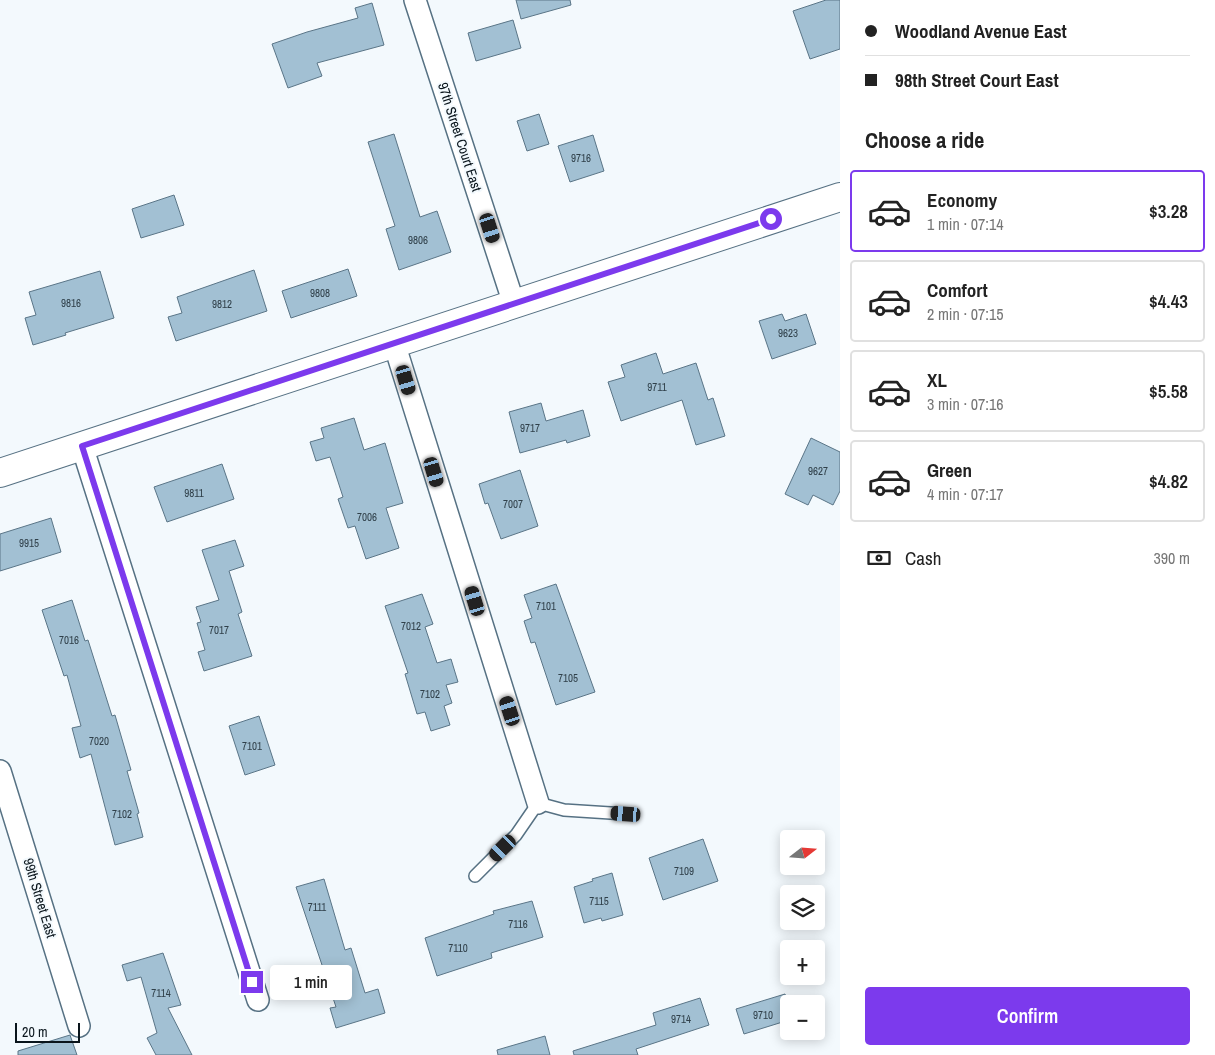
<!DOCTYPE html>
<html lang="en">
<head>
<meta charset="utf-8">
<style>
  :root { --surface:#fff; --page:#f6f6f6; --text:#222; --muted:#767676; --line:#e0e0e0; --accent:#7c3aed }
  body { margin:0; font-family:"Archivo Narrow",sans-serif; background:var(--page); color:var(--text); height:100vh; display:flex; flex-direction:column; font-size:19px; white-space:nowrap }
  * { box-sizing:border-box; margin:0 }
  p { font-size:16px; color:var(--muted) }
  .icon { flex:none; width:28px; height:28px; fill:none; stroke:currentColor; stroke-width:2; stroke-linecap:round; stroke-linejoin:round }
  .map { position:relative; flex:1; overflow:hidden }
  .panel { display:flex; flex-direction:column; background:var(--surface); width:375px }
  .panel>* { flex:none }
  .hud { display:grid; align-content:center; height:110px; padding:0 25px; background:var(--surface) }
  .needle { width:32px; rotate:73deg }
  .controls { position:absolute; left:780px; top:830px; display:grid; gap:10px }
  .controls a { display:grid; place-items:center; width:45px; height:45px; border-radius:5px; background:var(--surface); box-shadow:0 2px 12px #0003; font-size:25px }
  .scale { position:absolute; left:15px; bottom:12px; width:65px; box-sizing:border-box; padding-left:5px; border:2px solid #0a151c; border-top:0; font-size:14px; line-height:18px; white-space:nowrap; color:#0a151c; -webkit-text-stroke:4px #f3f9fd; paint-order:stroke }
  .end { position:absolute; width:22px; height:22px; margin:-11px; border:6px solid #7c3aed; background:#fff; box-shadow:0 0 0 2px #fff }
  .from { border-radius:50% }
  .bubble { position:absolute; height:35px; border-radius:5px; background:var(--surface); box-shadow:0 2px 12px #0003; font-size:16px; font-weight:600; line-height:35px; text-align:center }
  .car { position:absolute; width:15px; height:30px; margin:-15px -8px; border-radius:6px; box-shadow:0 0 4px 1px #0007; background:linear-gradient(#222 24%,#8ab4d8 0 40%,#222 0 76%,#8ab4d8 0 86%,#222 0) }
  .hud b { display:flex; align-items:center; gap:18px; height:48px; font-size:19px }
  .hud b+b { border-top:1px solid var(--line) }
  .hud i { width:12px; height:12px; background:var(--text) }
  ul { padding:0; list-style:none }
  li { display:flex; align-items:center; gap:15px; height:82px; margin:0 10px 8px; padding:0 15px; border:2px solid var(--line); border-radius:5px }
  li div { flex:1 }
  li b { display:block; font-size:19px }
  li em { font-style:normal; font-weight:600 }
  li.active { border-color:var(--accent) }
  li>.icon { width:45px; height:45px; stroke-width:1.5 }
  h2 { padding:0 25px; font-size:22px; line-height:60px }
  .pay { display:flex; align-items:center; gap:12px; height:55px; padding:0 25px; font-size:19px }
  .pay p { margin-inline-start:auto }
  .button { display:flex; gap:10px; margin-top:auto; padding:10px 25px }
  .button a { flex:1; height:58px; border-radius:5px; background:var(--accent); color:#fff; font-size:20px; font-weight:600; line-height:58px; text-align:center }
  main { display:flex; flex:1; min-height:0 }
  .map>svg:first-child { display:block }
</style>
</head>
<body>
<main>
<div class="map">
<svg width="840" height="1055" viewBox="0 0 840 1055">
  <rect width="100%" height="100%" fill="#f3f9fd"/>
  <path fill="#a2c0d3" stroke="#5a7587" d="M516 0H570L571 5 521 19Z
    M826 0H840V49L810 59 793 11Z
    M372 3 384 45 317 63 322 76 288 88 272 44 307 32 358 18 355 8Z
    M513 20 521 48 476 61 468 33Z
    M539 114 549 144 527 151 517 121Z
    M394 134 420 217 437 211 451 252 399 270 386 229 395 226 368 142Z
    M593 135 604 171 570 182 558 146Z
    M174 195 184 225 141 238 132 209Z
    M348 269 357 296 291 318 282 291Z
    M254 270 267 311 176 341 168 317 182 313 177 297Z
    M100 271 114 318 65 333 66 335 33 345 25 318 36 315 29 292Z
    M782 314 785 321 806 314 816 344 772 359 759 321Z
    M656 353 663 374 696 363 708 400 713 398 725 436 696 445 682 400 621 421 608 382 625 377 621 365Z
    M541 403 546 421 583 410 590 436 567 443 566 440 520 453 509 412Z
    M354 418 364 450 385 443 403 503 386 508 399 548 366 559 355 526 348 528 338 499 343 497 330 457 316 461 310 442 324 438 321 428Z
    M811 438 840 452V491L833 505 813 495 808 505 785 494Z
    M222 464 234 499 167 522 154 487Z
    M520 470 538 526 501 539 488 503 485 504 479 484Z
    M51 518 61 552 0 571V534Z
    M235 540 244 566 229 571 242 612 238 614 252 656 204 671 198 652 205 650 197 623 201 622 196 607 219 600 202 550Z
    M556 584 595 692 556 705 535 642 531 643 524 621 532 618 524 595Z
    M422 594 433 624 425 627 437 663 451 659 458 682 446 685 452 703 444 706 450 725 431 731 425 712 417 714 405 674 408 673 385 606Z
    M72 600 85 641 88 640 112 716 115 715 131 770 127 771 139 813 137 814 143 837 115 845 91 754 80 758 72 728 81 726 67 675 64 676 42 610Z
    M259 716 275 765 245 775 229 726Z
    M703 839 718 881 663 900 649 858Z
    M612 873 623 915 602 921 601 918 584 923 574 887 593 881 592 879Z
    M324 879 345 950 351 948 365 993 378 989 385 1013 336 1028 330 1008 336 1007 296 887Z
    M532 901 543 937 491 953 492 958 437 976 425 938 494 914 493 911Z
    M163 953 181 1005 168 1008 192 1055H156L147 1038 157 1033 141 977 127 981 122 965Z
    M785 994 789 1007V1020L744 1034 736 1009Z
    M700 998 709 1025 636 1049 638 1055H574L573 1051 656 1025 653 1013Z
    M70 1035 77 1055H18V1051Z
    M545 1036 550 1055H498L497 1050Z"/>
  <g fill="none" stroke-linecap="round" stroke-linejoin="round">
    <defs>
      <path id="service" d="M475 876 516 835 538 803 564 810 626 814"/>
      <path id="minor" d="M415 0 514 304
        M394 343 538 803
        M82 446 258 1000
        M0 771 79 1026"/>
      <path id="tertiary" d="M0 473 840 197"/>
    </defs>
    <use href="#service" stroke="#567183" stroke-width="14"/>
    <use href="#minor" stroke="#567183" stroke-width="24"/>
    <use href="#tertiary" stroke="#567183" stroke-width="30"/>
    <use href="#service" stroke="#fff" stroke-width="11"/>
    <use href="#minor" stroke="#fff" stroke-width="21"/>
    <use href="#tertiary" stroke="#fff" stroke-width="28"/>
  </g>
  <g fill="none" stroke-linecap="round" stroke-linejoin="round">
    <path stroke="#7c3aed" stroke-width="6" d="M252 982 82 446 771 219"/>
  </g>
  <g text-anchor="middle" stroke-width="4" stroke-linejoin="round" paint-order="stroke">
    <g font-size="11" fill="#30404a">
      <text x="581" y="162">9716</text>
      <text x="418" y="244">9806</text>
      <text x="320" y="297">9808</text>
      <text x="71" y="307">9816</text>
      <text x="222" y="308">9812</text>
      <text x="788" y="337">9623</text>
      <text x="657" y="391">9711</text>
      <text x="530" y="432">9717</text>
      <text x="818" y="475">9627</text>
      <text x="194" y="497">9811</text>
      <text x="513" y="508">7007</text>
      <text x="367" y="521">7006</text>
      <text x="29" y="547">9915</text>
      <text x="546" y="610">7101</text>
      <text x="411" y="630">7012</text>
      <text x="219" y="634">7017</text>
      <text x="69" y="644">7016</text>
      <text x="568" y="682">7105</text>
      <text x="430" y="698">7102</text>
      <text x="99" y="745">7020</text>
      <text x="252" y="750">7101</text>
      <text x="122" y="818">7102</text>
      <text x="684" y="875">7109</text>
      <text x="599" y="905">7115</text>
      <text x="317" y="911">7111</text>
      <text x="518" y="928">7116</text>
      <text x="458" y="952">7110</text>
      <text x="161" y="997">7114</text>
      <text x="763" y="1019">9710</text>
      <text x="681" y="1023">9714</text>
    </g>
    <g font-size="14" fill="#0a151c" stroke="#f3f9fd">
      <text transform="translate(460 137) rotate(72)" y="5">97th Street Court East</text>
      <text transform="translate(40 898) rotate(73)" y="5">99th Street East</text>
    </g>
  </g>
</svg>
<div class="controls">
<a><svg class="needle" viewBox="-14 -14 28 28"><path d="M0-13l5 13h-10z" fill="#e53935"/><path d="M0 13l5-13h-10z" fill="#767676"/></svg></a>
<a><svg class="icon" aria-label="layers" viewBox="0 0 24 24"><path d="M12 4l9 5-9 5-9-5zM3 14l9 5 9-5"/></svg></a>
<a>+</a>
<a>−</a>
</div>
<div class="scale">20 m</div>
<i class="end from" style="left:771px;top:219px"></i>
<i class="end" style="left:252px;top:982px"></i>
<div class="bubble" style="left:270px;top:965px;width:82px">1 min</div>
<i class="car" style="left:490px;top:228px;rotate:162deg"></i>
<i class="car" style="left:406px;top:380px;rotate:163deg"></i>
<i class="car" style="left:434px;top:472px;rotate:163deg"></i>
<i class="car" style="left:475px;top:601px;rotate:343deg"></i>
<i class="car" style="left:510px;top:711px;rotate:342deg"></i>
<i class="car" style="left:626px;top:814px;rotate:274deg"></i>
<i class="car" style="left:503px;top:848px;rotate:225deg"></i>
</div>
<section class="panel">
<div class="hud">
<b><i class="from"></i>Woodland Avenue East</b>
<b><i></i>98th Street Court East</b>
</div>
<h2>Choose a ride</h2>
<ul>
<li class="active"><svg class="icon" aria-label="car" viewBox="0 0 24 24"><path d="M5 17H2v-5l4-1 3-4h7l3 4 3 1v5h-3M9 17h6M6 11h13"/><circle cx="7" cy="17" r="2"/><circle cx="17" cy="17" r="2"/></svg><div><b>Economy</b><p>1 min · 07:14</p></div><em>$3.28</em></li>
<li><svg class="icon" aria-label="car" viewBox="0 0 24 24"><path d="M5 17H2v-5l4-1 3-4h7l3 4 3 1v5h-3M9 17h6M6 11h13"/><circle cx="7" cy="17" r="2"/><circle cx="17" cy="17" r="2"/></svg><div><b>Comfort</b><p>2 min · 07:15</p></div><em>$4.43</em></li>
<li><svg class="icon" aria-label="car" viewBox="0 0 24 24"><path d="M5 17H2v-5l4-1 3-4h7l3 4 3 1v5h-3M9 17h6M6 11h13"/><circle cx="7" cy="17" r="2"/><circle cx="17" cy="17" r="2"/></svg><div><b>XL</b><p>3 min · 07:16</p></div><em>$5.58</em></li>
<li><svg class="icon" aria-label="car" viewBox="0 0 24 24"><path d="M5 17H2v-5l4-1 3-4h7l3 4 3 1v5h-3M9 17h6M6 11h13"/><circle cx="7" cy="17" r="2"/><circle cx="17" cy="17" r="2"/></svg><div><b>Green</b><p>4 min · 07:17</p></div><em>$4.82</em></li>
</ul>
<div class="pay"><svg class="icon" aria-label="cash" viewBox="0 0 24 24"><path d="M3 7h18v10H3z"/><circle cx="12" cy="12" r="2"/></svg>Cash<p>390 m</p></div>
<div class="button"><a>Confirm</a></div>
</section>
</main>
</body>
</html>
